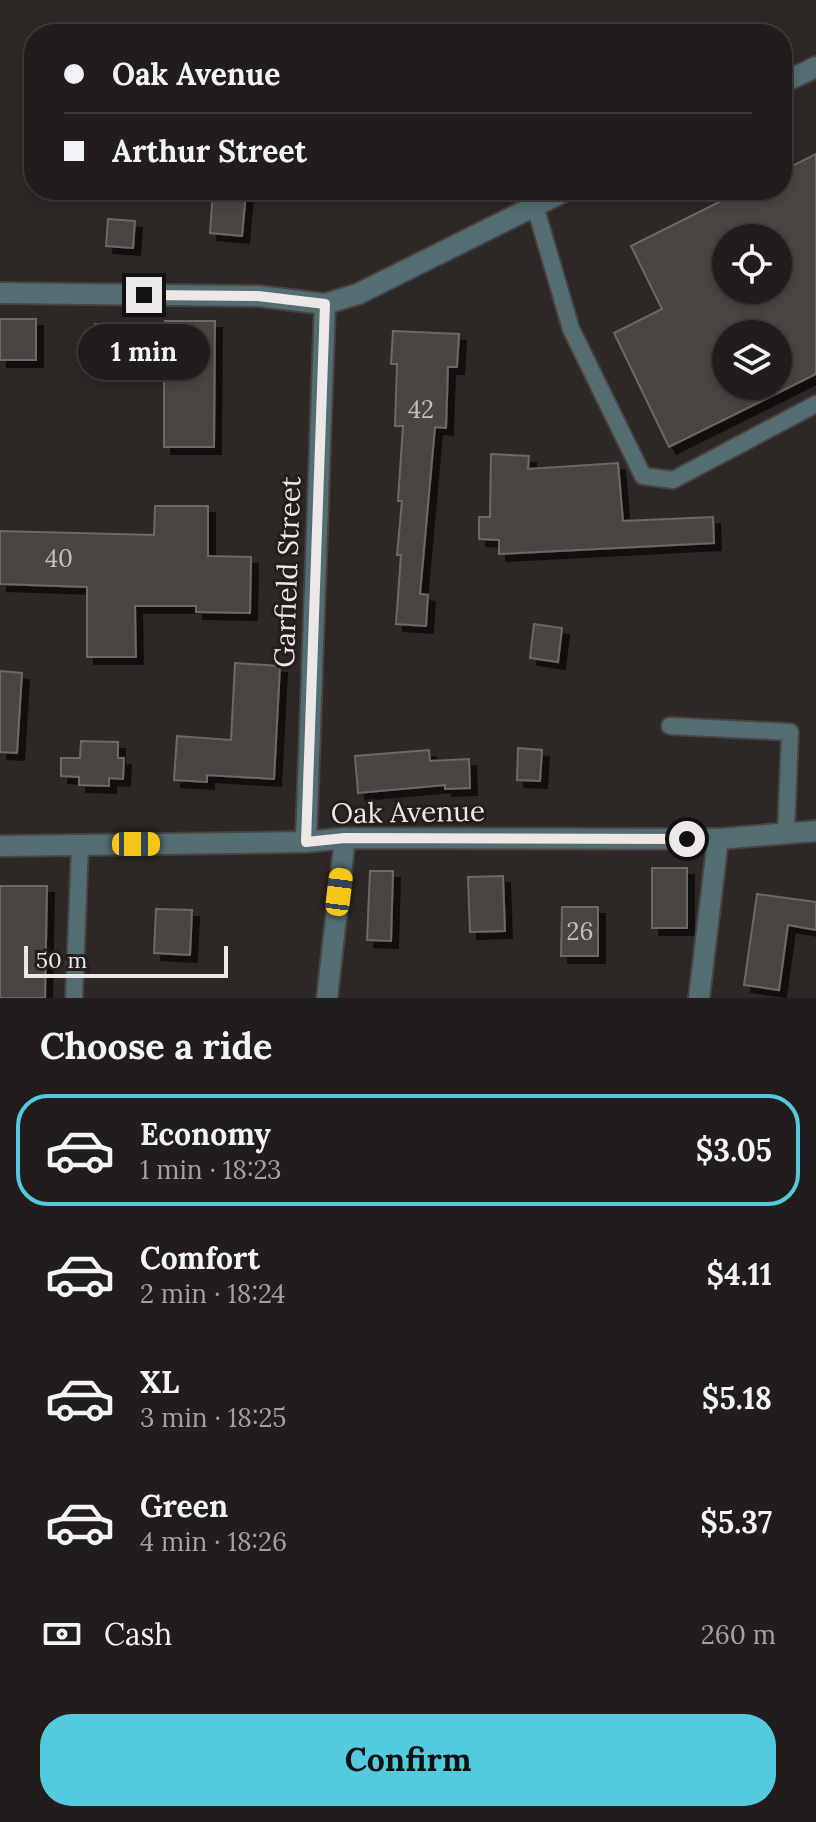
<!DOCTYPE html>
<html lang="en">
<head>
<meta charset="utf-8">
<style>
  :root { --surface:#221d1c; --page:#2a2625; --text:#f1f3f6; --muted:#a2a2a3; --line:#3f3b3b; --accent:#54cade }
  body { margin:0; font-family:Lora,serif; background:var(--page); color:var(--text); height:100vh; display:flex; flex-direction:column; font-size:30px; white-space:nowrap }
  * { box-sizing:border-box; margin:0 }
  p { font-size:26px; color:var(--muted) }
  .icon { flex:none; width:44px; height:44px; fill:none; stroke:currentColor; stroke-width:2; stroke-linecap:round; stroke-linejoin:round }
  .map { position:relative; height:998px; overflow:hidden }
  .details { display:flex; flex-direction:column; background:var(--surface); flex:1 }
  .details>* { flex:none }
  .banner { position:absolute; left:24px; top:24px; width:768px; height:176px; border-radius:32px; box-shadow:0 4px 12px #0003,0 0 0 2px var(--line); display:grid; align-content:center; height:176px; padding:0 40px; background:var(--surface) }
  .tools { position:absolute; left:712px; top:224px; display:grid; gap:16px }
  .tools a { display:grid; place-items:center; width:80px; height:80px; border-radius:50%; background:var(--surface); box-shadow:0 4px 12px #0003,0 0 0 2px var(--line); font-size:40px }
  .scale { position:absolute; left:24px; bottom:20px; width:204px; box-sizing:border-box; padding-left:8px; border:4px solid #ece8e7; border-top:0; font-size:22px; line-height:28px; white-space:nowrap; color:#ece8e7; -webkit-text-stroke:6px #231d1c; paint-order:stroke }
  .end { position:absolute; width:36px; height:36px; margin:-18px; border:10px solid #ece8e7; background:#111; box-shadow:0 0 0 4px #111 }
  .from { border-radius:50% }
  .bubble { position:absolute; height:56px; border-radius:28px; background:var(--surface); box-shadow:0 4px 12px #0003,0 0 0 2px var(--line); font-size:26px; font-weight:700; line-height:56px; text-align:center }
  .car { position:absolute; width:24px; height:48px; margin:-24px -12px; border-radius:10px; box-shadow:0 0 6px 2px #0007; background:linear-gradient(#f5c518 24%,#345 0 40%,#f5c518 0 76%,#345 0 86%,#f5c518 0) }
  .banner b { display:flex; align-items:center; gap:28px; height:76px; font-size:30px }
  .banner b+b { border-top:2px solid var(--line) }
  .banner i { width:20px; height:20px; background:var(--text) }
  ul { padding:0; list-style:none }
  li { display:flex; align-items:center; gap:24px; height:112px; margin:0 16px 12px; padding:0 24px; border:4px solid transparent; border-radius:32px }
  li div { flex:1 }
  li b { display:block; font-size:30px }
  li em { font-style:normal; font-weight:700 }
  li.on { border-color:var(--accent) }
  li>.icon { width:72px; height:72px; stroke-width:1.5 }
  h2 { padding:0 40px; font-size:36px; line-height:96px }
  .pay { display:flex; align-items:center; gap:20px; height:88px; padding:0 40px; font-size:30px }
  .pay p { margin-inline-start:auto }
  .primary-button { display:flex; gap:16px; margin-top:auto; padding:16px 40px }
  .primary-button a { flex:1; height:92px; border-radius:32px; background:var(--accent); color:#111; font-size:32px; font-weight:700; line-height:92px; text-align:center }
  .map>svg:first-child { display:block }
</style>
</head>
<body>
<div class="map">
<svg width="816" height="998" viewBox="0 0 816 998">
  <defs>
    <filter id="shadow"><feDropShadow dx="7" dy="7" stdDeviation="0" flood-color="#0009"/></filter>
  </defs>
  <rect width="100%" height="100%" fill="#2d2726"/>
  <path fill="#4b4443" stroke="#6f6766" stroke-width="2" fill-rule="evenodd" filter="url(#shadow)" d="M816 154V374L669 447 614 333 662 309 631 246 743 190H782V171ZM726 238H778V290H726ZM726 334H778V386H726Z
    M213 190 246 192 242 236 210 233Z
    M108 219 135 221 133 248 106 246Z
    M0 319H36V360H0Z
    M165 321H215L214 447H164V354L95 353V324H165Z
    M393 331 459 334 457 367H448L446 428 435 427 420 594 428 595 426 626 396 624 401 555H397L402 501H398L403 426H395L397 364H391Z
    M491 454 529 456 528 469 618 463 623 521 713 517 714 543 499 554V540L479 539V517H490Z
    M155 506H208V556L251 557 250 613 196 612V606H135L136 657H87V587L0 584V531L154 535Z
    M534 624 562 628 558 662 530 658Z
    M235 663 280 666 274 779 207 775V782L174 780 177 736 231 740Z
    M0 671 22 673 17 753 0 752Z
    M81 741 118 742V758H124L123 779 109 778V786L79 785V777L61 776V758H80Z
    M518 748 542 750 540 781 517 780Z
    M429 750 430 761 469 759 470 788 445 789V785L358 793 355 756Z
    M652 868H687V928H652Z
    M370 871H393L391 941 367 940Z
    M503 876 505 931 470 932 468 877Z
    M0 886H47L45 998H0Z
    M757 894 816 902V930L788 925 779 990 744 985Z
    M562 907H598V956H561Z
    M156 909 192 910 190 955 154 953Z"/>
  <g fill="none" stroke-linecap="round" stroke-linejoin="round">
    <defs>
      <path id="service" d="M535 206 571 329 643 476 673 480 816 404
        M670 726 790 732 786 833
        M74 998 80 845"/>
      <path id="minor" d="M782 83 816 67
        M0 293 258 296 325 304 358 294 567 190
        M306 842 325 304
        M0 846 306 842 345 838 718 839 816 831
        M327 998 345 838
        M699 998 718 839"/>
    </defs>
    <use href="#service" stroke="#484241" stroke-width="20"/>
    <use href="#minor" stroke="#484241" stroke-width="24"/>
    <use href="#service" stroke="#546d72" stroke-width="16"/>
    <use href="#minor" stroke="#546d72" stroke-width="20"/>
  </g>
  <g fill="none" stroke-linecap="round" stroke-linejoin="round">
    <path stroke="#ece8e7" stroke-width="10" d="M144 295 258 296 325 304 306 842 345 838 687 839"/>
  </g>
  <g text-anchor="middle" stroke-width="6" stroke-linejoin="round" paint-order="stroke">
    <g font-size="24" fill="#c4bfbe">
      <text x="421" y="418">42</text>
      <text x="59" y="567">40</text>
      <text x="580" y="940">26</text>
    </g>
    <g font-size="28" fill="#ece8e7" stroke="#231d1c">
      <text transform="translate(287 572) rotate(-88)" y="10">Garfield Street</text>
      <text transform="translate(408 812) rotate(-1)" y="10">Oak Avenue</text>
    </g>
  </g>
</svg>
<div class="tools">
<a><svg class="icon" aria-label="locate" viewBox="0 0 24 24"><circle cx="12" cy="12" r="6"/><path d="M12 2v4M12 18v4M2 12h4M18 12h4"/></svg></a>
<a><svg class="icon" aria-label="layers" viewBox="0 0 24 24"><path d="M12 4l9 5-9 5-9-5zM3 14l9 5 9-5"/></svg></a>
</div>
<div class="scale">50 m</div>
<i class="end from" style="left:687px;top:839px"></i>
<i class="end" style="left:144px;top:295px"></i>
<div class="bubble" style="left:78px;top:324px;width:132px">1 min</div>
<i class="car" style="left:136px;top:844px;rotate:90deg"></i>
<i class="car" style="left:339px;top:892px;rotate:7deg"></i>
<div class="banner">
<b><i class="from"></i>Oak Avenue</b>
<b><i></i>Arthur Street</b>
</div>
</div>
<section class="details">
<h2>Choose a ride</h2>
<ul>
<li class="on"><svg class="icon" aria-label="car" viewBox="0 0 24 24"><path d="M5 17H2v-5l4-1 3-4h7l3 4 3 1v5h-3M9 17h6M6 11h13"/><circle cx="7" cy="17" r="2"/><circle cx="17" cy="17" r="2"/></svg><div><b>Economy</b><p>1 min · 18:23</p></div><em>$3.05</em></li>
<li><svg class="icon" aria-label="car" viewBox="0 0 24 24"><path d="M5 17H2v-5l4-1 3-4h7l3 4 3 1v5h-3M9 17h6M6 11h13"/><circle cx="7" cy="17" r="2"/><circle cx="17" cy="17" r="2"/></svg><div><b>Comfort</b><p>2 min · 18:24</p></div><em>$4.11</em></li>
<li><svg class="icon" aria-label="car" viewBox="0 0 24 24"><path d="M5 17H2v-5l4-1 3-4h7l3 4 3 1v5h-3M9 17h6M6 11h13"/><circle cx="7" cy="17" r="2"/><circle cx="17" cy="17" r="2"/></svg><div><b>XL</b><p>3 min · 18:25</p></div><em>$5.18</em></li>
<li><svg class="icon" aria-label="car" viewBox="0 0 24 24"><path d="M5 17H2v-5l4-1 3-4h7l3 4 3 1v5h-3M9 17h6M6 11h13"/><circle cx="7" cy="17" r="2"/><circle cx="17" cy="17" r="2"/></svg><div><b>Green</b><p>4 min · 18:26</p></div><em>$5.37</em></li>
</ul>
<div class="pay"><svg class="icon" aria-label="cash" viewBox="0 0 24 24"><path d="M3 7h18v10H3z"/><circle cx="12" cy="12" r="2"/></svg>Cash<p>260 m</p></div>
<div class="primary-button"><a>Confirm</a></div>
</section>
</body>
</html>
